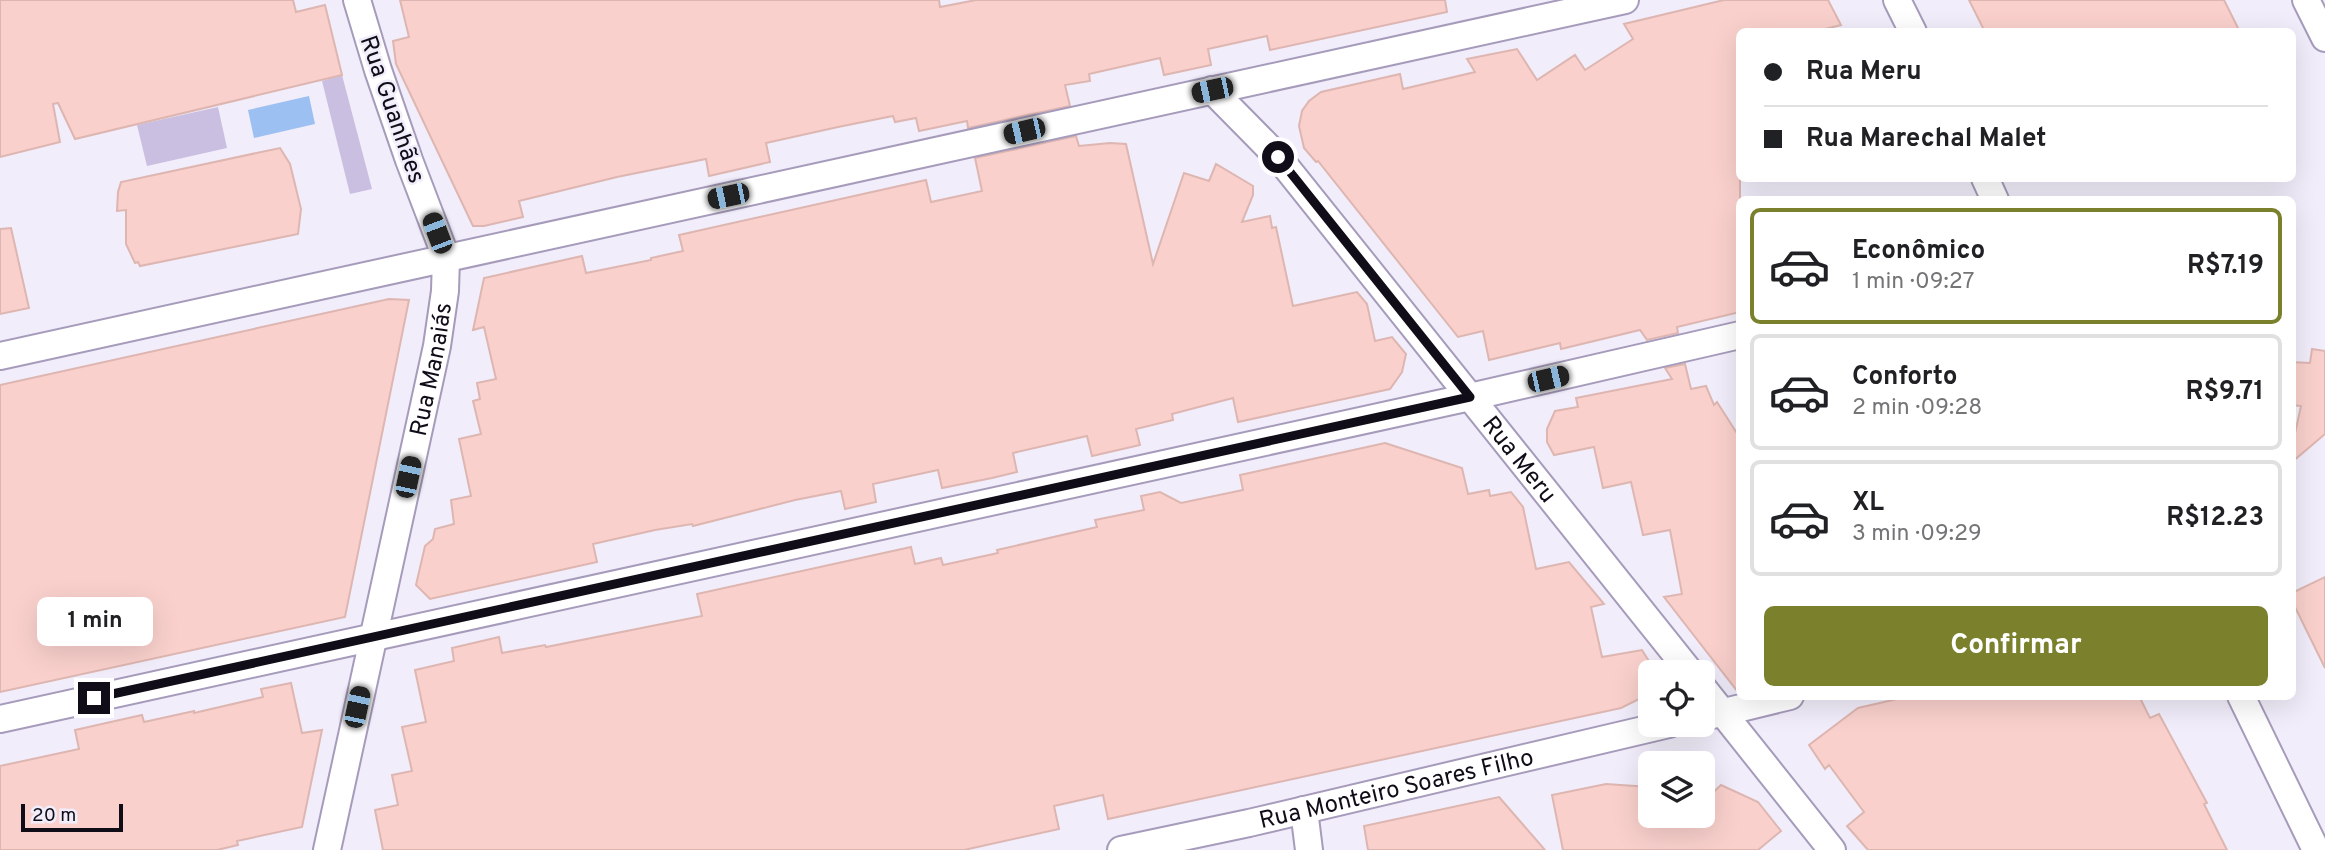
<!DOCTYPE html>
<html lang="pt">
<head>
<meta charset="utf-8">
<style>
  :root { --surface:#fff; --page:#f6f6f6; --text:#202124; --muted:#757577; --line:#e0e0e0; --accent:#7a802b }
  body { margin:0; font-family:Overpass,sans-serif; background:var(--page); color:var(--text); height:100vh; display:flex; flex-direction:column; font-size:26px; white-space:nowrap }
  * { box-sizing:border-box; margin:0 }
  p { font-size:23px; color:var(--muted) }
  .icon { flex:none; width:38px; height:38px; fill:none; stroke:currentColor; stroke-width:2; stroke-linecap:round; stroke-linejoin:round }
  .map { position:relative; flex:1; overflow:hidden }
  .sheet { position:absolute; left:1736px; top:196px; width:560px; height:504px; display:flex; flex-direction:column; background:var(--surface); border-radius:10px; box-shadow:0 7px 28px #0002 }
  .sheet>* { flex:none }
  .guide { position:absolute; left:1736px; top:28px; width:560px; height:154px; border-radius:10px; box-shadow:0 7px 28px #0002; display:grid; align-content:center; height:154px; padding:0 28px; background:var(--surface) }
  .fabs { position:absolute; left:1638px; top:660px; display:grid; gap:14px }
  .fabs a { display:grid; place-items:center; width:77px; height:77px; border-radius:10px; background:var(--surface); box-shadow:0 7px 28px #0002; font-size:35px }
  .scale { position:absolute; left:21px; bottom:18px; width:102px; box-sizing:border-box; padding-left:7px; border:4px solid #110d18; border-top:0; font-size:19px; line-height:24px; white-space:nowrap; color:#110d18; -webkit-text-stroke:5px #f1edfa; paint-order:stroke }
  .end { position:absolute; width:32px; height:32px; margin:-16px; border:9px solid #110d18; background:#fff; box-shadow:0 0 0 4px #fff }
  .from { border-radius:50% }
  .bubble { position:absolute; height:49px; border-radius:10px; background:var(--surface); box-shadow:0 7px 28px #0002; font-size:23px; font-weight:700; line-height:49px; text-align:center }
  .car { position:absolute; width:21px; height:42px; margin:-21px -10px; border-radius:9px; box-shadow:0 0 5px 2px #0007; background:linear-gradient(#222 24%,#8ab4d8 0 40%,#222 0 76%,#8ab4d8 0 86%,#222 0) }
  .guide b { display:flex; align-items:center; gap:24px; height:66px; font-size:26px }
  .guide b+b { border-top:2px solid var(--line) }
  .guide i { width:18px; height:18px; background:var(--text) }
  ul { padding:12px 0 0; list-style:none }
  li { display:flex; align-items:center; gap:21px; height:116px; margin:0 14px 10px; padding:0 14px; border:4px solid var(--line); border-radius:10px }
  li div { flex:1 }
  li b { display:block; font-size:26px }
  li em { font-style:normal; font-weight:700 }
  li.selected { border-color:var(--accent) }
  li>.icon { width:63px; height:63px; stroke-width:1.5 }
  .primary-button { display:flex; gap:14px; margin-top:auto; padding:14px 28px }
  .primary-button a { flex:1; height:80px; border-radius:10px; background:var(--accent); color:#fff; font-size:28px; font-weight:700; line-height:80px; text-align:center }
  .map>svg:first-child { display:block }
</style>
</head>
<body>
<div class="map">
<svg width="2325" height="850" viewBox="0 0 2325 850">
  <rect width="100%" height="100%" fill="#f1edfa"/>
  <path fill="#cabee1" d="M342 75 372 189 350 194 322 81Z
    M218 107 227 148 147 166 137 125Z"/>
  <path fill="#9bc0f1" d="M309 96 315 124 254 138 248 110Z"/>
  <path fill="#f9d0cc" stroke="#deb6b1" stroke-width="2" d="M0 0H293L296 12 325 5 342 75 75 139 58 103 53 104 60 142 0 157Z
    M400 0H939L940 7 976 0H1445L1447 12 1270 50 1267 36 1208 49 1211 65 1164 75 1160 58 1089 74 1090 81 1065 85 1070 106 968 128 967 121 919 131 916 118 895 122 893 116 838 127 766 143 770 162 709 176 706 159 617 177 519 201 523 217 484 226H473L396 64 393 41 409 37Z
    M1724 0H1828L1841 25 1813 32H1740V312L1677 327 1678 333 1647 340 1640 330 1561 349 1560 343 1489 360 1483 331 1458 337 1318 161 1316 162 1304 148 1299 126 1302 111 1309 101 1321 92 1400 74 1403 89 1475 72 1467 59 1517 49 1537 80 1575 55 1585 70 1633 39 1624 24Z
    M1969 0H2224L2240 32H1985Z
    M1076 136 1079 146 1110 143 1126 144 1153 264 1184 173 1209 181 1216 164 1253 186V195L1242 222 1270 216 1272 228 1276 227 1293 306 1357 292 1367 304 1375 341 1392 337 1406 354 1402 372 1390 389 1238 422 1233 398 1172 414 1173 420 1136 429 1140 445 1092 456 1087 436 1013 453 1017 472 992 478 942 488 938 470 873 484 876 502 845 509 841 491 795 500 693 526 692 524 655 530 593 544 597 562 430 599 416 585 425 546 433 539 435 529 454 524 451 500 471 496 459 439 481 434 473 401 480 399 477 383 496 379 484 327 473 330 484 278 582 256 586 273 651 260V258L683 251 679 235 926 180 931 202 982 191 975 158Z
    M280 148 290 164 301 209 298 234 140 266 138 262 135 263 126 244V210L117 211 118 192 121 182Z
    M11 228 29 308 0 314V229Z
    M389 299 409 300 345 617 0 692V385Z
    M2312 349 2325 351V434L2292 462V447L2301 406 2292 405V362L2310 363Z
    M1685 364 1691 389 1706 386 1714 405 1717 402 1740 438 1738 692 1664 597 1682 594 1670 530 1643 535 1631 482 1603 488 1594 447 1554 455 1547 442V429L1555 411 1578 407 1576 398 1672 379 1665 368Z
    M1385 443 1462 468 1468 494 1489 490 1490 496 1511 492 1523 507 1536 569 1569 562 1604 604 1591 607 1602 657 1642 650 1652 666 1650 687 1647 695 1621 708 1108 819 1103 795 1054 806 1059 829 964 850H383L375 810 398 805 392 775 412 771 402 727 426 722 415 670 454 661 452 648 499 637 502 653 545 645 546 647 702 616 697 594 911 547 915 564 941 558 943 565 998 553 997 550 1097 527 1095 520 1144 510 1141 496 1160 492 1181 503 1243 490 1240 475Z
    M2325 577V668L2292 601V593Z
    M291 683 302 733 322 730 302 827 237 841 238 845 217 850H0V766L79 749 75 730 142 715 144 722 194 711V713L263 697 261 689Z
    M1910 696H2139L2150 718 2159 714 2207 803 2204 804 2227 850H1868L1847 826 1864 812 1829 765 1825 769 1809 745 1858 708Z
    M1606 784 1649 787 1646 816H1703V802L1721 785 1758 802 1781 831 1758 850H1563L1552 795Z
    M1499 797 1545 850H1368L1364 826Z"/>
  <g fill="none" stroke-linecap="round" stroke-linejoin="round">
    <defs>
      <g id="street">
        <path d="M1897 0 1913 32"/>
        <path d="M2306 0 2325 38"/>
        <path id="s1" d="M1212 90 1278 157 1690 672"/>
        <path d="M1985 178 1995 200"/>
        <path d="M0 356 1625 0"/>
        <path d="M1703 688 1832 850"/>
        <path d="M2241 696 2316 850"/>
        <path d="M1708 716 1790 696"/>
        <path d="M0 719 1470 397 1740 335"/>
        <path d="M1304 810 1309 850"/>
        <path id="s2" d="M327 850 437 346 445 291 446 257 409 160 378 70 357 0"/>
        <path id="s3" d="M1121 850 1249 823 1669 724"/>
      </g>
    </defs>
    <use href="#street" stroke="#a69bbb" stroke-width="30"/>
    <use href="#street" stroke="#fff" stroke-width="26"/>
  </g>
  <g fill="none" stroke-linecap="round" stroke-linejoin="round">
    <path stroke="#110d18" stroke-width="9" d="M94 698 1470 397 1278 157"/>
  </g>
  <g text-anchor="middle" stroke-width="5" stroke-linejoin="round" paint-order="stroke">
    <g font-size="24" fill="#110d18" stroke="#f1edfa">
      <text transform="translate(393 109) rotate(71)" y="8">Rua Guanhães</text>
      <text dy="8" stroke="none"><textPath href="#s2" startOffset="492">Rua Manaiás</textPath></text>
      <text dy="8" stroke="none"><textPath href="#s1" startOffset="481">Rua Meru</textPath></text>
      <text dy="8" stroke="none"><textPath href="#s3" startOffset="282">Rua Monteiro Soares Filho</textPath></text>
    </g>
  </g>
</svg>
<div class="fabs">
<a><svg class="icon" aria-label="locate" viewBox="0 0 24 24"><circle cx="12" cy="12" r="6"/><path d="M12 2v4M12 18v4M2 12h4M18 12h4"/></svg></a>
<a><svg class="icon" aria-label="layers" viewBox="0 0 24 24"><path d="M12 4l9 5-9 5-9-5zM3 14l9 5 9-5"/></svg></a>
</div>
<div class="scale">20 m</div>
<i class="end from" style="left:1278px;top:157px"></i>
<i class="end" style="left:94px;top:698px"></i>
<div class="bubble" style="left:37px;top:597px;width:116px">1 min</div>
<i class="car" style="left:1212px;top:90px;rotate:258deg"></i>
<i class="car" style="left:1024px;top:131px;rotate:257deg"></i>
<i class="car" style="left:728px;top:196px;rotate:258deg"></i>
<i class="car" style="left:437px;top:233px;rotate:339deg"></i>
<i class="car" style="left:1548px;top:379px;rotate:77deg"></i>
<i class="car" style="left:408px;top:477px;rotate:12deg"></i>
<i class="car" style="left:357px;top:707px;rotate:12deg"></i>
<div class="guide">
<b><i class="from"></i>Rua Meru</b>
<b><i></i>Rua Marechal Malet</b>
</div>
<section class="sheet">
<ul>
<li class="selected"><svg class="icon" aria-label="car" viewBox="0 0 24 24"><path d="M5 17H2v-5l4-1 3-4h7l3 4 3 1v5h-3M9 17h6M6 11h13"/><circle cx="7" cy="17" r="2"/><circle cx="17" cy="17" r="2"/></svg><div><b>Econômico</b><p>1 min · 09:27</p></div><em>R$7.19</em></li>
<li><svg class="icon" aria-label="car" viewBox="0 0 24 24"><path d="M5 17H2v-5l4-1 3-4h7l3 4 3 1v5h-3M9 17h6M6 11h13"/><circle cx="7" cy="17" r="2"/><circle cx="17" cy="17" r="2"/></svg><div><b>Conforto</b><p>2 min · 09:28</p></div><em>R$9.71</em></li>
<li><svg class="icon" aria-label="car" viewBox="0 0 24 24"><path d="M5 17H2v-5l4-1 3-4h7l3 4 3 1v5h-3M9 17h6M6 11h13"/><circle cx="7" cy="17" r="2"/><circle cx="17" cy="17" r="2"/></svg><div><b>XL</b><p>3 min · 09:29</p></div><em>R$12.23</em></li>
</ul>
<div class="primary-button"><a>Confirmar</a></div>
</section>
</div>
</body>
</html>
